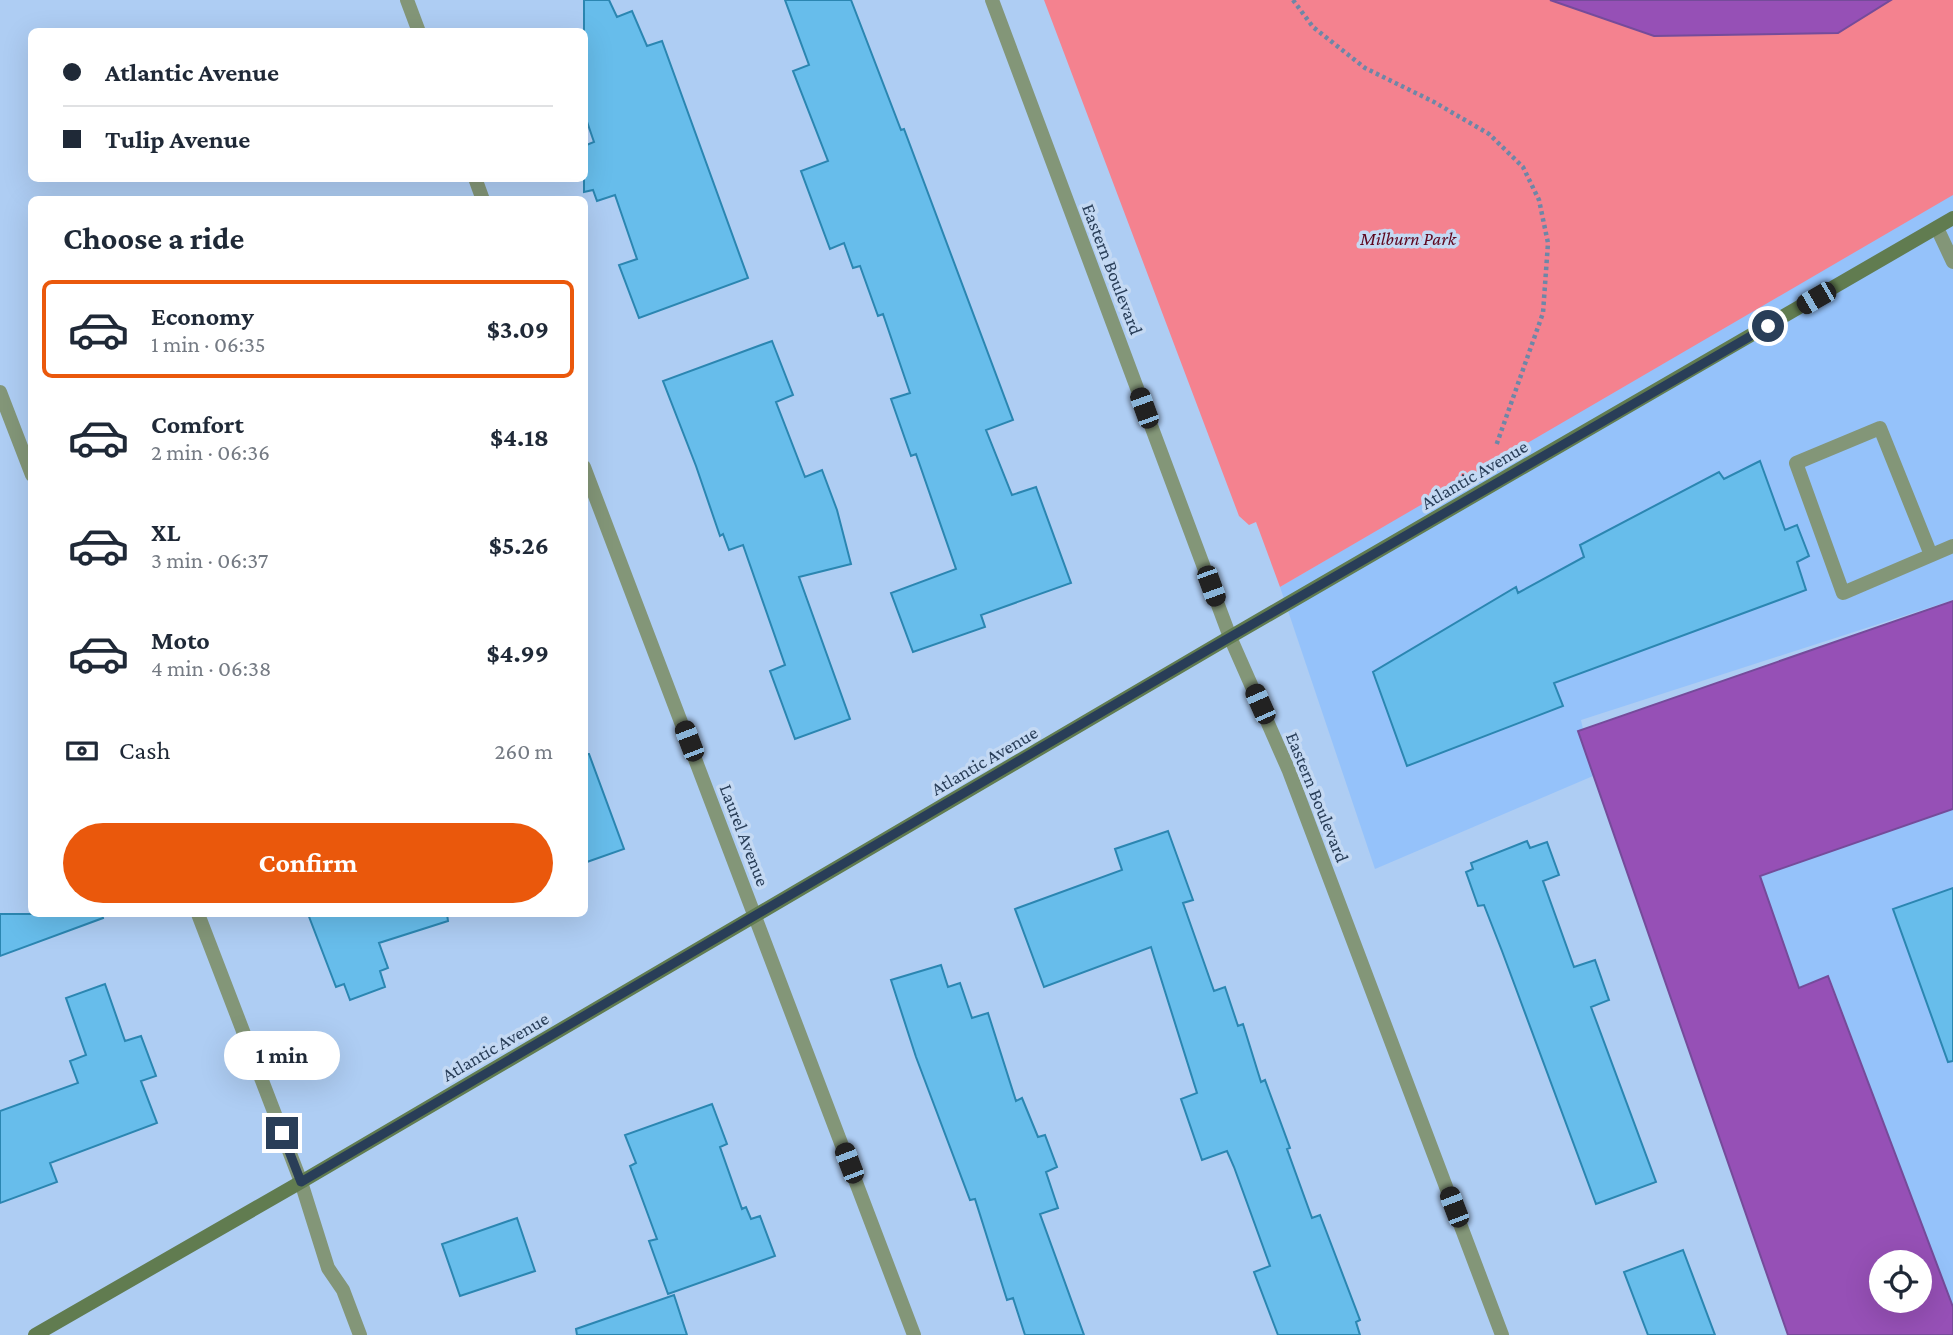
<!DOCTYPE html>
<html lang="en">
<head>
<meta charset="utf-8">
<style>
  :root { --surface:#fff; --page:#f6f6f7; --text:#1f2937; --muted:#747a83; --line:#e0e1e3; --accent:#ea580c }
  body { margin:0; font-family:"Crimson Pro",serif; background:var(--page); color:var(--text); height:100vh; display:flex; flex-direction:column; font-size:26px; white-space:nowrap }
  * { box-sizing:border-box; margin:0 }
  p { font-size:23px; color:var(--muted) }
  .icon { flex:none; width:38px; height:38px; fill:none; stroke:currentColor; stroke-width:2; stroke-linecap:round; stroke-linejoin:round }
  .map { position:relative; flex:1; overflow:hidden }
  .sheet { position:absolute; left:28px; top:196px; width:560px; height:721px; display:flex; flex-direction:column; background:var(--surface); border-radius:10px; box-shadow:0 7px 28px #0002 }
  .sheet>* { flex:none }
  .hud { position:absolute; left:28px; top:28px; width:560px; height:154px; border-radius:10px; box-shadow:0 7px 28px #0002; display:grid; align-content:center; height:154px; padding:0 35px; background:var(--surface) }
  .controls { position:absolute; left:1869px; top:1250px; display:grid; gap:14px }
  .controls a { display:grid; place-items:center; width:63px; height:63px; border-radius:50%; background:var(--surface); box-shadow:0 7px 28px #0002; font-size:35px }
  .end { position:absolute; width:32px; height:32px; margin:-16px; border:9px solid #293e58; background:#fff; box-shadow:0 0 0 4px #fff }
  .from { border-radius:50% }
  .bubble { position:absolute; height:49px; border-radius:24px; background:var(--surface); box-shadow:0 7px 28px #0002; font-size:23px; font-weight:700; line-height:49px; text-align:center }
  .car { position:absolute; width:21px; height:42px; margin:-21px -10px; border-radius:9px; box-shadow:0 0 5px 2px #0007; background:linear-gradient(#222 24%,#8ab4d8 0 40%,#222 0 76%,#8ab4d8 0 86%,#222 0) }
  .hud b { display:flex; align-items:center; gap:24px; height:66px; font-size:26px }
  .hud b+b { border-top:2px solid var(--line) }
  .hud i { width:18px; height:18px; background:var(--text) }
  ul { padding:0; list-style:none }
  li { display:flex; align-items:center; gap:21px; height:98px; margin:0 14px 10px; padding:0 21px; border:4px solid transparent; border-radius:10px }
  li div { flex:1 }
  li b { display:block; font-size:26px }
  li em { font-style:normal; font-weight:700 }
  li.current { border-color:var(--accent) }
  li>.icon { width:63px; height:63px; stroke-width:1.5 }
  h2 { padding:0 35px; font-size:32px; line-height:84px }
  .pay { display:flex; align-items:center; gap:18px; height:77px; padding:0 35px; font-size:26px }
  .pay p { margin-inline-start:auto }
  .action { display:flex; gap:14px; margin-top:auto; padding:14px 35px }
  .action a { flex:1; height:80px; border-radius:42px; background:var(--accent); color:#fff; font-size:28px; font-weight:700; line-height:80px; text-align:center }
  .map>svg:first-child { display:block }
</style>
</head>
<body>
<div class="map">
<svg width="1953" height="1335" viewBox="0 0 1953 1335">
  <rect width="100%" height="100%" fill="#aecdf3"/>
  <path fill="#95c2fa" d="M1953 190V600L1581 720 1593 776 1375 869 1280 587Z
    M1953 809V1307L1829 976 1799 988 1760 875Z"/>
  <path fill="#f4828f" d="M1044 0H1953V195L1280 587 1256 522 1249 525 1239 516Z"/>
  <path fill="#9650b6" stroke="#754b9a" stroke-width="2" fill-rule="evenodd" d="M1550 0H1891L1838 33 1654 36Z
    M1953 601V809L1760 876 1799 988 1828 976 1953 1307V1335H1788L1578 731ZM1881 1262H1920V1300H1881Z"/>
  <path fill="#67bdeb" stroke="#2b86b1" stroke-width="2" d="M584 0H609L617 17 632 11 647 46 662 41 748 278 639 318 619 265 637 259 615 195 597 201 593 190 584 192V146L594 142 584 113Z
    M785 0H851L901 130 904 129 1013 420 986 430 1012 495 1036 487 1071 583 981 615 985 627 913 652 891 593 956 569 916 454 911 456 891 399 910 393 883 314 878 316 860 266 853 268 844 243 830 249 801 171 828 161 793 71 809 65Z
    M772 341 793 395 776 402 805 477 822 470 837 510 851 564 799 577 850 719 795 739 770 671 785 665 743 545 729 550 723 534 720 536 696 466 663 381Z
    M1760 461 1785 530 1797 525 1809 556 1797 562 1806 590 1554 683 1563 706 1407 766 1373 672 1516 587 1518 593 1584 557 1580 545 1719 472 1724 479Z
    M584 754H589L624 849 584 863Z
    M1168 831 1193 900 1183 903 1214 991 1225 987 1238 1026 1243 1024 1261 1082 1265 1080 1290 1148 1287 1149 1312 1218 1320 1215 1360 1320 1356 1322 1360 1335H1278L1254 1272 1270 1266 1234 1167 1227 1151 1202 1160 1181 1099 1197 1093 1151 947 1044 987 1015 909 1122 870 1115 849Z
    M1527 841 1530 848 1547 842 1559 875 1543 881 1574 967 1595 960 1609 1000 1591 1007 1656 1182 1596 1204 1502 951 1484 905 1478 906 1466 872 1473 869 1471 863Z
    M1953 888V1061L1948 1062 1893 909Z
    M0 914H102L103 918 0 956Z
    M308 914H447L448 921 379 943 388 968 380 971 385 987 350 1000 344 984 336 987Z
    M941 965 948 987 960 983 972 1018 988 1013 1016 1101 1022 1098 1038 1137 1045 1135 1057 1167 1046 1172 1058 1208 1040 1214 1084 1335H1025L1013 1298 1007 1300 975 1199 970 1200 916 1057 891 980Z
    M105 984 125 1041 141 1036 156 1076 141 1081 157 1123 50 1163 57 1182 0 1203V1111L78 1083 70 1061 86 1055 66 998Z
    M712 1104 727 1144 720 1147 742 1209 746 1207 751 1219 760 1216 775 1256 668 1294 649 1241 657 1239 630 1166 636 1163 625 1135Z
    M517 1218 535 1271 460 1296 442 1244Z
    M1683 1250 1715 1335H1648L1624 1272Z
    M674 1295 687 1335H577L576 1329Z"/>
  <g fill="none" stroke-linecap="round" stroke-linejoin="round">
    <path stroke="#6d87a7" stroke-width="4.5" stroke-dasharray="3.5 3.5" stroke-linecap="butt" d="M1293 0 1313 27 1365 68 1434 102 1489 134 1523 167 1539 200 1548 243 1543 313 1496 446"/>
    <path stroke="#839678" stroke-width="14" d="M1937 228 1953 262
      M1931 555 1880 428 1796 463 1843 593 1953 546"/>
    <path stroke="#839678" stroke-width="14" d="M407 0 419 32
      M992 0 1230 637 1289 771 1502 1335
      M475 178 483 200
      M0 392 32 475
      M584 467 914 1335
      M198 914 301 1182 328 1268 343 1290 360 1335"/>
    <path stroke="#617c50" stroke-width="14" d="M35 1335 301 1182 1230 637 1953 218"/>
  </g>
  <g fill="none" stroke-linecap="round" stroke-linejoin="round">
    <path stroke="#293e58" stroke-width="9" d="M282 1133 301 1182 1206 651 1768 326"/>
  </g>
  <g text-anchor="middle" stroke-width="7" stroke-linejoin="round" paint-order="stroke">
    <g font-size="19" font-style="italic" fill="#5d061d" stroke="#c4d9f3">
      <text x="1408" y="245">Milburn Park</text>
    </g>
    <g font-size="19" fill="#293e58" stroke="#c4d9f3">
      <text transform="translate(1113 269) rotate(69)" y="7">Eastern Boulevard</text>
      <text transform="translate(1474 474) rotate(-30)" y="7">Atlantic Avenue</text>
      <text transform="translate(984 760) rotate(-30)" y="7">Atlantic Avenue</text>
      <text transform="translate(1318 797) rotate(68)" y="7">Eastern Boulevard</text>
      <text transform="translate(745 835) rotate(69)" y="7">Laurel Avenue</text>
      <text transform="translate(495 1046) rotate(-30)" y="7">Atlantic Avenue</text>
    </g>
  </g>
</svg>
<div class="controls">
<a><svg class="icon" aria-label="locate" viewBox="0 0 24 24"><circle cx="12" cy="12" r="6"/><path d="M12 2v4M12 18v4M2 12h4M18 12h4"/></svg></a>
</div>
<i class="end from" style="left:1768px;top:326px"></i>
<i class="end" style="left:282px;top:1133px"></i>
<div class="bubble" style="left:224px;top:1031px;width:116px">1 min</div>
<i class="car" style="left:1816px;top:298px;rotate:240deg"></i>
<i class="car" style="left:1144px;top:408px;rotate:340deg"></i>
<i class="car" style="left:1211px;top:586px;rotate:160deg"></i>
<i class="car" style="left:1260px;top:704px;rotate:336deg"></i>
<i class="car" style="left:689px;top:741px;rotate:339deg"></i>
<i class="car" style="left:849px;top:1163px;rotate:339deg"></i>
<i class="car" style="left:1454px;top:1207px;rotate:339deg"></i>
<div class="hud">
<b><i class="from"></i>Atlantic Avenue</b>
<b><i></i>Tulip Avenue</b>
</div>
<section class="sheet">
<h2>Choose a ride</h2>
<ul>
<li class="current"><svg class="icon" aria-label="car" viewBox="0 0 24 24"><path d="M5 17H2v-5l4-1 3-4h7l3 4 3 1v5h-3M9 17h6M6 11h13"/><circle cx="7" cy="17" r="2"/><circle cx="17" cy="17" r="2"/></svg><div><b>Economy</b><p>1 min · 06:35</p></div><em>$3.09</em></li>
<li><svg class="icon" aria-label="car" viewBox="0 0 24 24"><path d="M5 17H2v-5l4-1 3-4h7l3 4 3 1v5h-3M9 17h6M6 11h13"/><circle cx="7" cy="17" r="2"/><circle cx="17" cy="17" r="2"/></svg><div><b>Comfort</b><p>2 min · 06:36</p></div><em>$4.18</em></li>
<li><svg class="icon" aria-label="car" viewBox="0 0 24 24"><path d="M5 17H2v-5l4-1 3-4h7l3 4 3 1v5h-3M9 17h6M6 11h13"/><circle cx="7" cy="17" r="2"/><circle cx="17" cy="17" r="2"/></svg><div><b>XL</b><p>3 min · 06:37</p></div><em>$5.26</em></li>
<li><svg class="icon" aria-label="car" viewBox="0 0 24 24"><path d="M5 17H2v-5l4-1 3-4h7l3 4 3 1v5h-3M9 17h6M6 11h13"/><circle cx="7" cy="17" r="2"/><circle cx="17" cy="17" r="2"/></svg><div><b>Moto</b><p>4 min · 06:38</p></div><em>$4.99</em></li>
</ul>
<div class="pay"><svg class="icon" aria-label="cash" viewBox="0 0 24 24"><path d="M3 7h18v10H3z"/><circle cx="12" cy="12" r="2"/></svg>Cash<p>260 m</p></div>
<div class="action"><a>Confirm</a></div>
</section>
</div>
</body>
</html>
